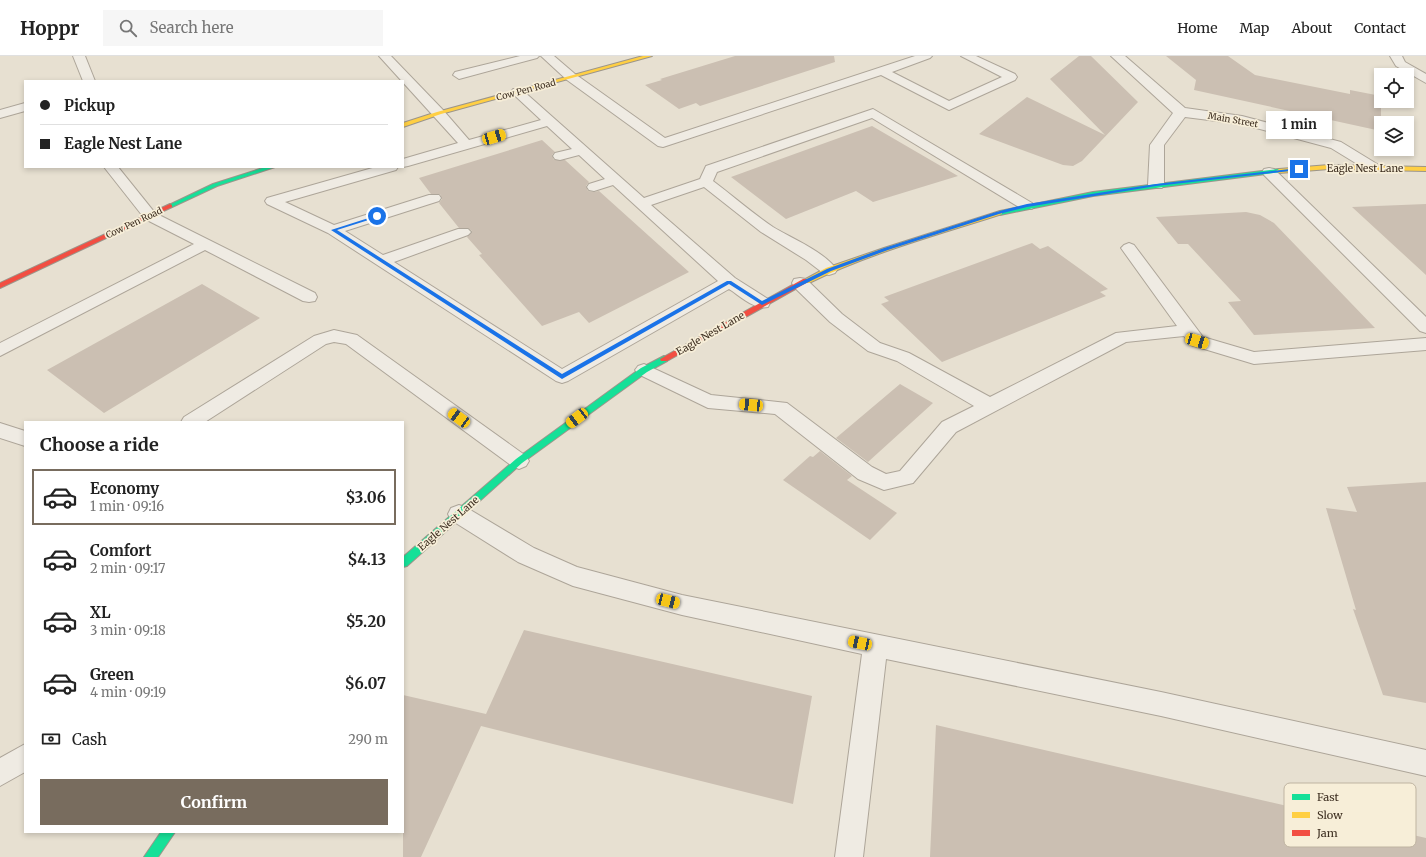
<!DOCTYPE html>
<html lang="en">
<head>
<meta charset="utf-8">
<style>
  :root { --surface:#fff; --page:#f6f6f6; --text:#222; --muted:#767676; --line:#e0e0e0; --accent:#786c5e }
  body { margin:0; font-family:Merriweather,serif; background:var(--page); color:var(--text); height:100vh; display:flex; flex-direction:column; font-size:15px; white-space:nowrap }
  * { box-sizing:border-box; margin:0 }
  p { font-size:13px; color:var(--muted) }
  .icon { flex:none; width:22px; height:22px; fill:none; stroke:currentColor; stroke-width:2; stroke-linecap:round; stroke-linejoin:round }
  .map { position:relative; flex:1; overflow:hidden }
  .details { position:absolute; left:24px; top:365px; width:380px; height:412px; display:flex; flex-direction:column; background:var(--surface); border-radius:0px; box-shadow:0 2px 6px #0003 }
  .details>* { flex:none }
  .guide { position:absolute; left:24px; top:24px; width:380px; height:88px; border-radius:0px; box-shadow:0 2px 6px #0003; display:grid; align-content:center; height:88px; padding:0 16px; background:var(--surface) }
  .controls { position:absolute; left:1374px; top:12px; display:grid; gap:8px }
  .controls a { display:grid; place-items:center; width:40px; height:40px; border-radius:0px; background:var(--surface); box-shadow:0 2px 6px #0003; font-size:20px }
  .end { position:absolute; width:18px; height:18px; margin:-9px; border:5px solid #1a73e8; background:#fff; box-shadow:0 0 0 2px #fff }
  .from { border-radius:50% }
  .bubble { position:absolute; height:28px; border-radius:0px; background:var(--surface); box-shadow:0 2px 6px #0003; font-size:13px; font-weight:700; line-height:28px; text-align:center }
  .car { position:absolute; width:12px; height:24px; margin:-12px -6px; border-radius:5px; box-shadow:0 0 3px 1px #0007; background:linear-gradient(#f5c518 24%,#345 0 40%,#f5c518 0 76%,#345 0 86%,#f5c518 0) }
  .guide b { display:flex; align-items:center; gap:14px; height:38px; font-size:15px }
  .guide b+b { border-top:1px solid var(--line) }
  .guide i { width:10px; height:10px; background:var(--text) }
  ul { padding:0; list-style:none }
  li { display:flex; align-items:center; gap:12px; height:56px; margin:0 8px 6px; padding:0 8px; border:2px solid transparent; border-radius:0px }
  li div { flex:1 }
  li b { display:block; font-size:15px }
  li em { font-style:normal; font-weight:700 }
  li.current { border-color:var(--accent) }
  li>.icon { width:36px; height:36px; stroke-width:1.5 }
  h2 { padding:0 16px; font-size:18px; line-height:48px }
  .pay { display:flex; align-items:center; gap:10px; height:44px; padding:0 16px; font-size:15px }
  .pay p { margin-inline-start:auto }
  .primary-button { display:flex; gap:8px; margin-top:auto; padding:8px 16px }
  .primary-button a { flex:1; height:46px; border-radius:0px; background:var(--accent); color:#fff; font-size:16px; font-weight:700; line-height:46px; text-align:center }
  header { display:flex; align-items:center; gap:24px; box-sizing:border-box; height:56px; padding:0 20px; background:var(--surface); border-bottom:1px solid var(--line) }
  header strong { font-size:19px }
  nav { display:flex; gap:22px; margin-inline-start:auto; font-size:14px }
  .search { width:280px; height:36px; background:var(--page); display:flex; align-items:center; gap:10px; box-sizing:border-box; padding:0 14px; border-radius:0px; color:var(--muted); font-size:15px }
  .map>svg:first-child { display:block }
</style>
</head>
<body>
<header>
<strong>Hoppr</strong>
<div class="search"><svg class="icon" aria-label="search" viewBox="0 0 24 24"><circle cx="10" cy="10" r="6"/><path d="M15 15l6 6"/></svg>Search here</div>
<nav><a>Home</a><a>Map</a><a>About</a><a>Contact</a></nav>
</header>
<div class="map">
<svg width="1426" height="801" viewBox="0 0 1426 801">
  <rect width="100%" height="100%" fill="#e7e0d1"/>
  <path fill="#cbbfb2" d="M735 0H834L835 6 700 50 696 47 679 53 645 29 662 24 660 23Z
    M1079 0H1091L1138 46 1082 105 1073 110 1063 109 979 78 1027 41 1105 79 1050 23Z
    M1166 0H1228L1255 19 1350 38V34L1381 40V75L1194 34 1196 24Z
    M872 70 958 120 873 146 856 135 786 163 731 121Z
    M542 84 555 96 552 99 554 104H565L589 126 586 130 588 135 594 136 599 135 689 216 589 267 579 256 542 270 479 199 482 198 467 181 472 175 468 172H459L439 147 442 143 440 138H431L419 122Z
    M1426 148V219L1352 151Z
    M1246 156 1260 159 1274 167 1375 272 1254 279 1228 246 1241 245 1188 188H1178L1156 161Z
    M1032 187 1040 193 1048 190 1108 233 1100 236 1106 240 942 306 881 248 889 245 884 241Z
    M202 228 260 262 104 357 47 314Z
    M900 328 933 347 868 406 836 382Z
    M820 395 852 420 847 424 897 457 870 484 783 424 810 400 813 401Z
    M1426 426V647L1383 639 1353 553 1356 554 1326 452 1357 456 1347 431Z
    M524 574 812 640 793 748 481 670 421 801H403V639L486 658Z
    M936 669 1426 782V801H930Z"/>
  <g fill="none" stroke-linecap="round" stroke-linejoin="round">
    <defs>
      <path id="lane" d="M73 0H85L95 25H83Z
        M379 0H391L443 54 469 84 541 64 511 36 513 33H521L644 142 700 123 706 110 873 53 1032 147 1034 150 1032 153H1022L872 62 717 116 713 125C733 140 752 157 773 171 791 182 825 196 837 214L835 217 829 219 823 217 806 204 761 176 704 131 651 149 735 222 768 243 770 247 768 251C754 254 740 240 729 233L568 325 562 327 556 325 328 177 267 148 265 145 267 142 376 111H398L396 114 285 146 334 169 429 139H439L441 142 439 145 345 175 383 199 458 173H468L471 176 468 179 394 206 562 313 718 225 613 129 594 135 589 134 587 131 589 128 605 123 579 99 560 104 555 103 553 100 555 97 572 93 547 70 408 110 403 111V103L458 87Z
        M520 0H539L537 2 459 23 453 19 455 16Z
        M541 0H554L575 18 665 82 915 0H932L930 2 892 16 949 45 1002 21 961 0H976L1015 18 1017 21 1015 24 949 54 881 19 663 91 658 90 567 24Z
        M1390 0H1402L1405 6 1426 18V27L1396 10Z
        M25 47V55L0 62V54Z
        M104 111H118L155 157 315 237 317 241 315 245 309 246 303 245 205 194 0 300V287L194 188 145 163Z
        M1269 112 1274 113 1426 261V277L1420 275 1264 119 1262 116 1264 113Z
        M1129 187 1134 189 1203 281 1254 296 1426 282V294L1254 308 1191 289 1184 280 1126 286 956 376 913 427 884 434 858 423 775 358 708 352 638 318 635 314 638 310 644 308 711 339 787 347 872 411 886 418 900 415 942 366 974 350 897 305 868 295 830 266 794 231 792 227 794 223 800 222 806 223 842 258 880 287 909 297 990 341 1116 277 1177 270 1121 192 1124 189Z
        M334 274 357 279 526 400 529 405 526 410 519 413 512 410 346 288 334 286 326 288 205 366H181L184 361 314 280Z
        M0 367 25 375V390L0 382Z
        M459 449 467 452 534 492 577 511 682 539 1161 636 1426 694V720L1161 660 886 603 863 801H835L862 598 682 559 573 530 518 506 451 464 448 458 451 452Z
        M25 688V716L0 730V702Z"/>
      <path id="street" d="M1111 0H1125L1185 52 1242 60 1341 86 1377 108 1380 111 1377 114H1367L1331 92 1241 68 1185 61 1164 89V129L1162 132H1150L1148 129 1150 89 1173 57Z"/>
      <path id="fast" d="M266 111H275L217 130 172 151 167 150 213 128Z
        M1279 113 1281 114V116L1093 140 1000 159 997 157 1000 155 1093 136Z
        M664 300 667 301 668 303 667 305 647 316 522 407 407 510 403 511V501L516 403 641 312Z
        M161 776H175L158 801H144Z"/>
      <path id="slow" d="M643 0H652L441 58 403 71V67L437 56Z
        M1329 109 1426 111V115L1329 113 1279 117 1276 115 1279 113Z
        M1000 155 1002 156V158C937 179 870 197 809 227H806L802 225 826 212 884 192Z"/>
      <path id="jam" d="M170 148 172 149V151L0 232V227Z
        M803 223H806L810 225 667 305H661L660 303Z"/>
    </defs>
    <use href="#lane" stroke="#ada599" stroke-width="2"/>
    <use href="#street" stroke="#ada599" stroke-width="2"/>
    <use href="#fast" stroke="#9c958a" stroke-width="2"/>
    <use href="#slow" stroke="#9c958a" stroke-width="2"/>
    <use href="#jam" stroke="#9c958a" stroke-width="2"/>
    <use href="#lane" fill="#efebe3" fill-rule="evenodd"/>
    <use href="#street" fill="#efebe3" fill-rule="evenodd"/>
    <use href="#fast" fill="#16e098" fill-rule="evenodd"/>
    <use href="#slow" fill="#ffcf43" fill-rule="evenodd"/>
    <use href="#jam" fill="#f24e42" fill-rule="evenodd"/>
  </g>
  <path fill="#1a73e8" d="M1299 112 1300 114 1156 130 1027 151 999 158 888 194 831 215 762 249 729 228 562 323 331 174 378 159V161L337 174 562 318 727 225H731L762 245 827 213 884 192 996 156 1027 148 1156 128Z"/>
  <g text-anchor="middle" stroke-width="3.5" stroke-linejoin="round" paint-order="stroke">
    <g font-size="9" fill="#3d2e20" stroke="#f7eed8">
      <text transform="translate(526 34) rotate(-15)" y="3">Cow Pen Road</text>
      <text transform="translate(1233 64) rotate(10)" y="3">Main Street</text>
      <text transform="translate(134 167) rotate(-25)" y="3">Cow Pen Road</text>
    </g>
    <g font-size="10" fill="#3d2e20" stroke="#f7eed8">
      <text x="1365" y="116">Eagle Nest Lane</text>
      <text transform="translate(710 277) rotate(-30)" y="4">Eagle Nest Lane</text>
      <text transform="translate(448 467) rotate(-41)" y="4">Eagle Nest Lane</text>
    </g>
  </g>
  <rect x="1284" y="727" width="132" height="64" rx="6" fill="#f7eed8" stroke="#bfb4a1" stroke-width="1"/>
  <rect x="1292" y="738" width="18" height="6" fill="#16e098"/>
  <rect x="1292" y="756" width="18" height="6" fill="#ffcf43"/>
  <rect x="1292" y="774" width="18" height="6" fill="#f24e42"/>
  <g font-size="11" fill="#3d2e20">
    <text x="1317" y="745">Fast</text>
    <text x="1317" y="763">Slow</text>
    <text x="1317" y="781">Jam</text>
  </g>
</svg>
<div class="controls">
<a><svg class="icon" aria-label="locate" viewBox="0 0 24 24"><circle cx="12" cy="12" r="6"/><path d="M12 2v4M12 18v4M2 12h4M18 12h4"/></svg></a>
<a><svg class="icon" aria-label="layers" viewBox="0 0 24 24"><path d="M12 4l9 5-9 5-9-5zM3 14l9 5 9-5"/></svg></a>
</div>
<i class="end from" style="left:377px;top:160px"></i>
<i class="end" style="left:1299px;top:113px"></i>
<div class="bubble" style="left:1266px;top:55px;width:66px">1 min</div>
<i class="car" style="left:494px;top:81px;rotate:74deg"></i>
<i class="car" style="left:1197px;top:285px;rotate:107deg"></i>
<i class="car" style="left:751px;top:349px;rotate:275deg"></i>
<i class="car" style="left:459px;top:362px;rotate:306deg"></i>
<i class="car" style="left:577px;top:362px;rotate:233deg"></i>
<i class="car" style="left:668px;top:545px;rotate:104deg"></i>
<i class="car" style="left:860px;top:587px;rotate:282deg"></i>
<div class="guide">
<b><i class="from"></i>Pickup</b>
<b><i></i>Eagle Nest Lane</b>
</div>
<section class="details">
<h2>Choose a ride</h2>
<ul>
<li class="current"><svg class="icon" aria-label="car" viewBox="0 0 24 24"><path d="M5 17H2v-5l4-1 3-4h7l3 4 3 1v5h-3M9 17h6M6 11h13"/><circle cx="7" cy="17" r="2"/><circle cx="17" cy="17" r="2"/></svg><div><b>Economy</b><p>1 min · 09:16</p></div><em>$3.06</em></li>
<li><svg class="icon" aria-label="car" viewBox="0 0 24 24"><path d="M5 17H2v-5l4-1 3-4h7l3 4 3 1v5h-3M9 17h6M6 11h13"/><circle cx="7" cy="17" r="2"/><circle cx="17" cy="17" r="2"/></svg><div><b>Comfort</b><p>2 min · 09:17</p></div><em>$4.13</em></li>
<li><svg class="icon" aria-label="car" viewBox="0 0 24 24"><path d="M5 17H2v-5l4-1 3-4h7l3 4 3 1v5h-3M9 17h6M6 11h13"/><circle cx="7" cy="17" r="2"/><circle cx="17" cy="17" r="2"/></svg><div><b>XL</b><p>3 min · 09:18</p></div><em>$5.20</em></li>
<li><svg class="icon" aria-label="car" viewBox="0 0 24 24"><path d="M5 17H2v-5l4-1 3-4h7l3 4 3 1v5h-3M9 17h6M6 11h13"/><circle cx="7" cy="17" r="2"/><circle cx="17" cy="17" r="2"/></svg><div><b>Green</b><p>4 min · 09:19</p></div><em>$6.07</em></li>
</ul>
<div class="pay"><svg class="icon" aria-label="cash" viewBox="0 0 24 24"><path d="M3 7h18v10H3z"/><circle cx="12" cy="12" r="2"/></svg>Cash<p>290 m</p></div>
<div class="primary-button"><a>Confirm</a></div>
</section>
</div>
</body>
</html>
